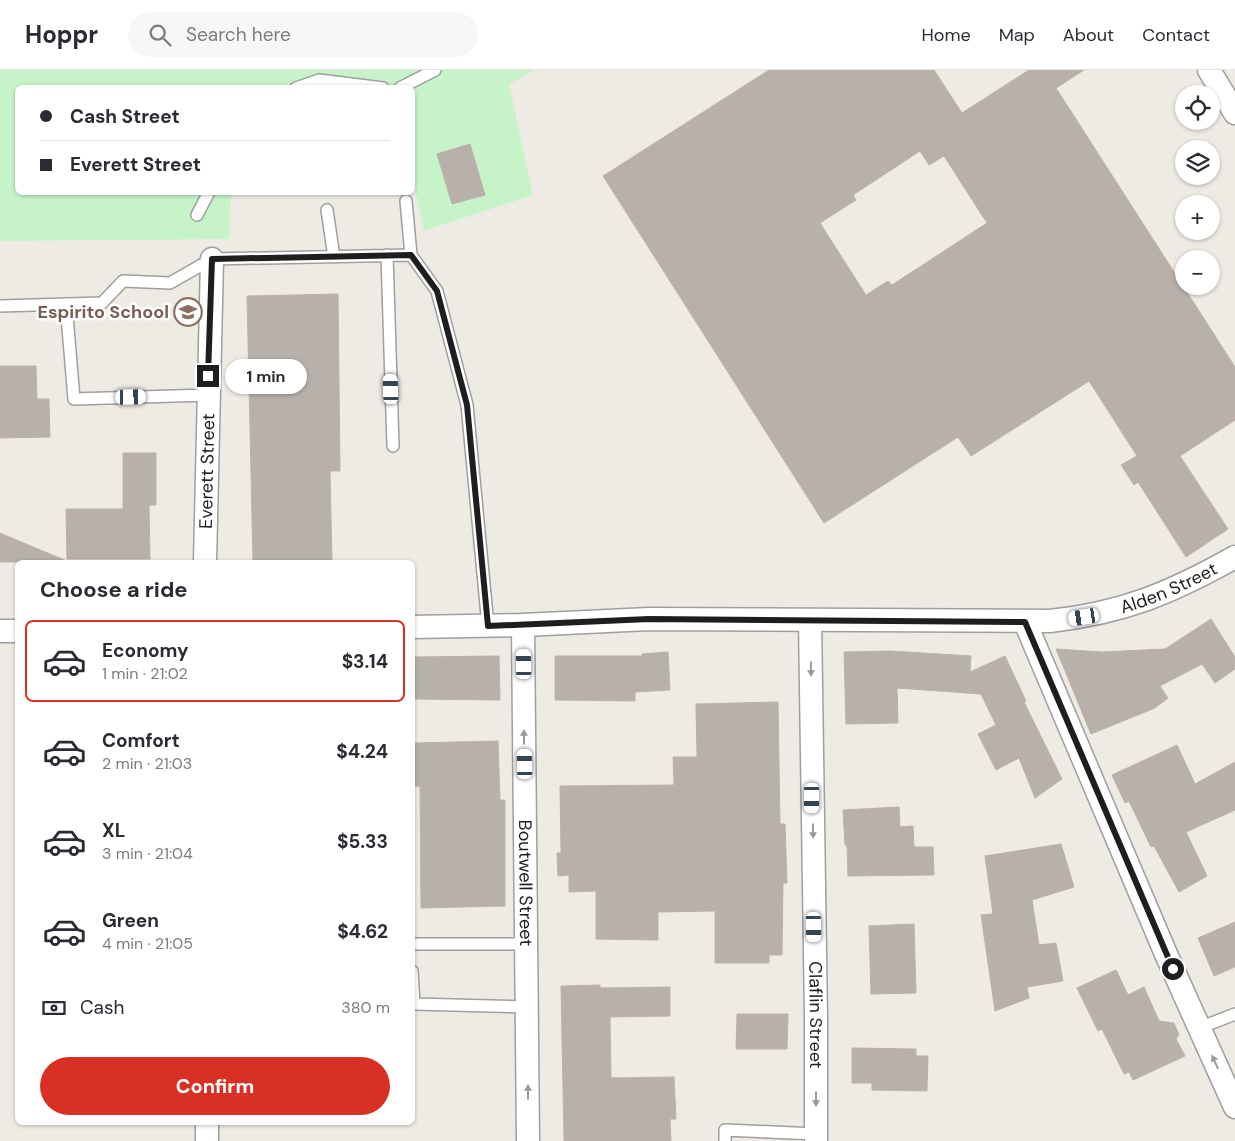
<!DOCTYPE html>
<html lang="en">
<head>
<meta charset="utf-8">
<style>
  :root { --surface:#fff; --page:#f7f7f7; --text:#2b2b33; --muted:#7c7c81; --line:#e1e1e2; --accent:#d93025 }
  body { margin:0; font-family:"DM Sans",sans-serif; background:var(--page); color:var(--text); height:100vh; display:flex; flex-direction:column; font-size:19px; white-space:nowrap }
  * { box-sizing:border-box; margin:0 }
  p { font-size:16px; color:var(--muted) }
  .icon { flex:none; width:28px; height:28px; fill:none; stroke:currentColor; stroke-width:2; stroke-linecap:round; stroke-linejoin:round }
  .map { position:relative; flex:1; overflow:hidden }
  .drawer { position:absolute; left:15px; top:490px; width:400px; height:565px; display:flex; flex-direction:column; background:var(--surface); border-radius:8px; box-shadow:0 1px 4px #0004 }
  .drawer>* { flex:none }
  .banner { position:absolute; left:15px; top:15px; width:400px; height:110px; border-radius:8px; box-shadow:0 1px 4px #0004; display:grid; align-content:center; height:110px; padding:0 25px; background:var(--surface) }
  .controls { position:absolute; left:1175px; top:15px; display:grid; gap:10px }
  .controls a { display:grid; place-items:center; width:45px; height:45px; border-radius:50%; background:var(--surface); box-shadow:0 1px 4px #0004; font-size:25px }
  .end { position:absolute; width:22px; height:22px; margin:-11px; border:6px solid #1e1e1e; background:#fff; box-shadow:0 0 0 2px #fff }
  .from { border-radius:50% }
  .bubble { position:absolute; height:35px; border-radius:18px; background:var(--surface); box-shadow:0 1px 4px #0004; font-size:16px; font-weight:700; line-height:35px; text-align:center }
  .car { position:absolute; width:15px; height:30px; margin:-15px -8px; border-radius:6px; box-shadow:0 0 4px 1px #0007; background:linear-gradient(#fff 24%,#345 0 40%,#fff 0 76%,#345 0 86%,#fff 0) }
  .banner b { display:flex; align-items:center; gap:18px; height:48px; font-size:19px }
  .banner b+b { border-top:1px solid var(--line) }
  .banner i { width:12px; height:12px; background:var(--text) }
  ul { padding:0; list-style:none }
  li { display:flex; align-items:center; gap:15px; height:82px; margin:0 10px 8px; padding:0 15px; border:2px solid transparent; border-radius:8px }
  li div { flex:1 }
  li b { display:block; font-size:19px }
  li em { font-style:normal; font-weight:700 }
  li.selected { border-color:var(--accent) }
  li>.icon { width:45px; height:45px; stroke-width:1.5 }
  h2 { padding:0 25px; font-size:22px; line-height:60px }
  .pay { display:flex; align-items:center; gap:12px; height:55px; padding:0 25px; font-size:19px }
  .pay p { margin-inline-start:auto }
  .action { display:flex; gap:10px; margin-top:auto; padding:10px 25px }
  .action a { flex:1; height:58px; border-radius:30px; background:var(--accent); color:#fff; font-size:20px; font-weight:700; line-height:58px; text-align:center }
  header { display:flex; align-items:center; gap:30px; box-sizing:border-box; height:70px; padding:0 25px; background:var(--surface); border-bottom:1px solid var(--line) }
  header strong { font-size:24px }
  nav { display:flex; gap:28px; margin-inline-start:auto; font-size:18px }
  .search { width:350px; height:45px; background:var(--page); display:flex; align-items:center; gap:12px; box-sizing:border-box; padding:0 18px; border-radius:28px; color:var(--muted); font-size:19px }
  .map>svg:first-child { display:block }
</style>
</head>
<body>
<header>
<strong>Hoppr</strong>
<div class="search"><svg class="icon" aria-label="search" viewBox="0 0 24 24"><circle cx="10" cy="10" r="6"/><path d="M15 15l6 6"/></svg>Search here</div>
<nav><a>Home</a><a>Map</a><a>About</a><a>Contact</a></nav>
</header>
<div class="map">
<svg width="1235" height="1071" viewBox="0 0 1235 1071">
  <rect width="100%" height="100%" fill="#eeebe5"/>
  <path fill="#c7f3c9" d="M0 0H535L509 14 533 125 424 161 413 111 412 18H18V122L231 123 229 169 0 171Z"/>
  <path fill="#b7b0ab" stroke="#beb1a9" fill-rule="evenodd" d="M769 0H934L962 43 1029 0H1084L1056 18 1235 297V350L1180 386 1228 459 1186 487 1138 412 1134 415 1121 395 1137 386 1089 311 971 386 958 367 824 453 603 106ZM920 81 929 95 944 86 987 153 892 215 888 211 866 225 820 153 856 130 853 125Z
    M470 74 485 125 452 134 437 84Z
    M338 224 340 401H330L332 492H253L247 226Z
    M0 296H36L37 329H49L50 367 0 368Z
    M123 383H156V435H149L150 489H67L66 439H123Z
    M0 463 69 492H0Z
    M1211 549 1235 587V599L1215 613 1202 594 1160 616 1168 628 1155 638 1091 664 1056 579 1102 582 1165 579Z
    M890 581 971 586 970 602 1005 586 1026 631 1024 632 1062 709 1035 728 1019 688 996 700 978 664 996 655 981 624 897 618 898 653 846 654 844 582Z
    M668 582 670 620 635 622V631L555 630V586H642V584Z
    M499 586 500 630 412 629V587Z
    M778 632 780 754H785L787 813H783L782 885H769V893H715V841L658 842V870L596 869V821L569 822V805L558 806 557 783H561L560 716 674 715 673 687H697L696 634Z
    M498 671 500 730H505V836L421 838 420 716H412V673Z
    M1177 675 1195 714 1235 692V740L1186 762 1207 806 1179 822 1154 776 1151 777 1129 731 1125 733 1112 705Z
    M899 737 900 757 913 756 914 777H933L934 805 848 806 847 775H845L843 740Z
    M1061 774 1074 817 1032 830 1039 875 1056 873 1063 911 1027 917 1029 928 995 941 981 845 993 844 985 786Z
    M1235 852V897L1214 906 1198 868Z
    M914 854 916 923 871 924 869 856Z
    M1116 900 1128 925 1144 917 1159 951 1174 953 1179 965 1176 969 1185 986 1133 1010 1129 1002 1124 1004 1102 959 1098 961 1077 918Z
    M600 915V918L670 917V946L610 947 611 1008 674 1007 676 1049H670L671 1071H564L561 916Z
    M737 944H788L787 979H736Z
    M852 978 916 979V986H928L927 1021 872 1020V1013H852Z"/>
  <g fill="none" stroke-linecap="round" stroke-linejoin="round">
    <defs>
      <path id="lane" d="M296 18 319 10 383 18
        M400 18 435 0
        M406 131 411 185
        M327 140 334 187
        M197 145 209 122
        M387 185 393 376
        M66 234 74 329 208 325
        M0 236 102 233 123 211 170 213 212 189 411 185 437 221 467 335 488 556
        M412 874H527
        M412 901 414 934 527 937
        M1199 958 1235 944
        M725 1071V1060L816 1064"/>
      <g id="street">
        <path d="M1209 0 1235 43"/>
        <path id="s1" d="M205 492 212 189"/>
        <path id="s2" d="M810 550 816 948V1071"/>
        <path d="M1025 552 1166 884 1235 1037"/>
        <path id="s3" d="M523 555 528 1071"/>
        <path id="s4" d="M412 557 523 555 649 549 1050 551C1123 543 1171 523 1235 487"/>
        <path d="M0 561H18"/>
        <path d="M207 1052V1071"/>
      </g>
    </defs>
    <use href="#lane" stroke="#9f9f9f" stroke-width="14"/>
    <use href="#street" stroke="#9f9f9f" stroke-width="25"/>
    <use href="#lane" stroke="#fff" stroke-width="11"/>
    <use href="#street" stroke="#fff" stroke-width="22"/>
  </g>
  <defs><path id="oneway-solid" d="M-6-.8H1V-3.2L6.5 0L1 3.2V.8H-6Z" transform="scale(1.25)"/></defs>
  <g fill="#9a9a9a">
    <use href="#oneway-solid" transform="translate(811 599) rotate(89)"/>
    <use href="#oneway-solid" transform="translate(524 667) rotate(-91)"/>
    <use href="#oneway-solid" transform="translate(813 761) rotate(89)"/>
    <use href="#oneway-solid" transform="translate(1215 992) rotate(-114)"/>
    <use href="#oneway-solid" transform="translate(528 1022) rotate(-90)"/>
    <use href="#oneway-solid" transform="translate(816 1029) rotate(90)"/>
  </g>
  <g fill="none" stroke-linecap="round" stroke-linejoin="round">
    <path stroke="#1e1e1e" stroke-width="6" d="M208 306 212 189 411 185 437 221 467 335 488 556 649 549 1025 552 1173 899"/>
  </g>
  <defs>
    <symbol id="school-ring" viewBox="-11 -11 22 22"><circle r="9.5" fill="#fff" stroke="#8d6e63" stroke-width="1.5"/><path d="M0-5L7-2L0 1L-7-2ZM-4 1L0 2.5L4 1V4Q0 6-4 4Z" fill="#8d6e63"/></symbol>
  </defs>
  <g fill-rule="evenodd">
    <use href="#school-ring" x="172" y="226" width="32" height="32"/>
  </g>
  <g text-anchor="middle" stroke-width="5" stroke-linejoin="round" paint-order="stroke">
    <g font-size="18" font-weight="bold" fill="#785e54" stroke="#fff" text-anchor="end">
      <text x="169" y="248">Espirito School</text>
    </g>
    <g font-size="18" fill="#1e1e1e" stroke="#fff">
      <text dy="6" stroke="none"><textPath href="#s1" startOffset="91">Everett Street</textPath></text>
      <text dy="6" stroke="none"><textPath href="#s4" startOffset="762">Alden Street</textPath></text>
      <text dy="6" stroke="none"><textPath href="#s3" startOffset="258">Boutwell Street</textPath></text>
      <text dy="6" stroke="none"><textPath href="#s2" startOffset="395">Claflin Street</textPath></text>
    </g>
  </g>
</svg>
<div class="controls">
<a><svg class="icon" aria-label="locate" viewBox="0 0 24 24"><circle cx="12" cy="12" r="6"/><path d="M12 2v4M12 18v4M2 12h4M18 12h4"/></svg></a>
<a><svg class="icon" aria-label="layers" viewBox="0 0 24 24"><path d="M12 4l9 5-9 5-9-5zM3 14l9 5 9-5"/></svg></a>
<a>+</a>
<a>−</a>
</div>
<i class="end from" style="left:1173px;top:899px"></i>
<i class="end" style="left:208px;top:306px"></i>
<div class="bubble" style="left:225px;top:289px;width:82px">1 min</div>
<i class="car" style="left:391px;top:319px;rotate:358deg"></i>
<i class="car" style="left:131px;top:327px;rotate:89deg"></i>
<i class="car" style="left:1084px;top:547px;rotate:261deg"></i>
<i class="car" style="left:524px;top:594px;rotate:359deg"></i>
<i class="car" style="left:525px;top:694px;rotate:359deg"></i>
<i class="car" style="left:812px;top:728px;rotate:180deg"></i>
<i class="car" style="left:814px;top:857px;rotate:179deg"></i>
<div class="banner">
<b><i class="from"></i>Cash Street</b>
<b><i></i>Everett Street</b>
</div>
<section class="drawer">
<h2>Choose a ride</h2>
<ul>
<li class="selected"><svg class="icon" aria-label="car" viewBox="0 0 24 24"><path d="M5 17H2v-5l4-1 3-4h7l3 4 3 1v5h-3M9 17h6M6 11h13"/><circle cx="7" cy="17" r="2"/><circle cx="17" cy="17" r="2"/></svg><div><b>Economy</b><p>1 min · 21:02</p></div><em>$3.14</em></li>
<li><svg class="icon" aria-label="car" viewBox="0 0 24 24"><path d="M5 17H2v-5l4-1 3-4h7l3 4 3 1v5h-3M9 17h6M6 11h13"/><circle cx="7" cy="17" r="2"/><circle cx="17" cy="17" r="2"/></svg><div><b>Comfort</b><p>2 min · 21:03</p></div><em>$4.24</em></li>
<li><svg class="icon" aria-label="car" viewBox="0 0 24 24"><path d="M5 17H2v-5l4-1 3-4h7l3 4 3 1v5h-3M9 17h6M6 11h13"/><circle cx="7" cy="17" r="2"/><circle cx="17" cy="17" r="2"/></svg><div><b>XL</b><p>3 min · 21:04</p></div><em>$5.33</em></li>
<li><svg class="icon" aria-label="car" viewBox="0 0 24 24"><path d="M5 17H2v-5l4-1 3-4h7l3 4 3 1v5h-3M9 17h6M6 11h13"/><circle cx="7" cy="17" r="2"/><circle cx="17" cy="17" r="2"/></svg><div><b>Green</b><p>4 min · 21:05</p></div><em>$4.62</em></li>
</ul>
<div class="pay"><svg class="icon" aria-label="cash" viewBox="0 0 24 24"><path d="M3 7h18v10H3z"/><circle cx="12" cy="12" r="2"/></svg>Cash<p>380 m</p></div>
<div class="action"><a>Confirm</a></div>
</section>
</div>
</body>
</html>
